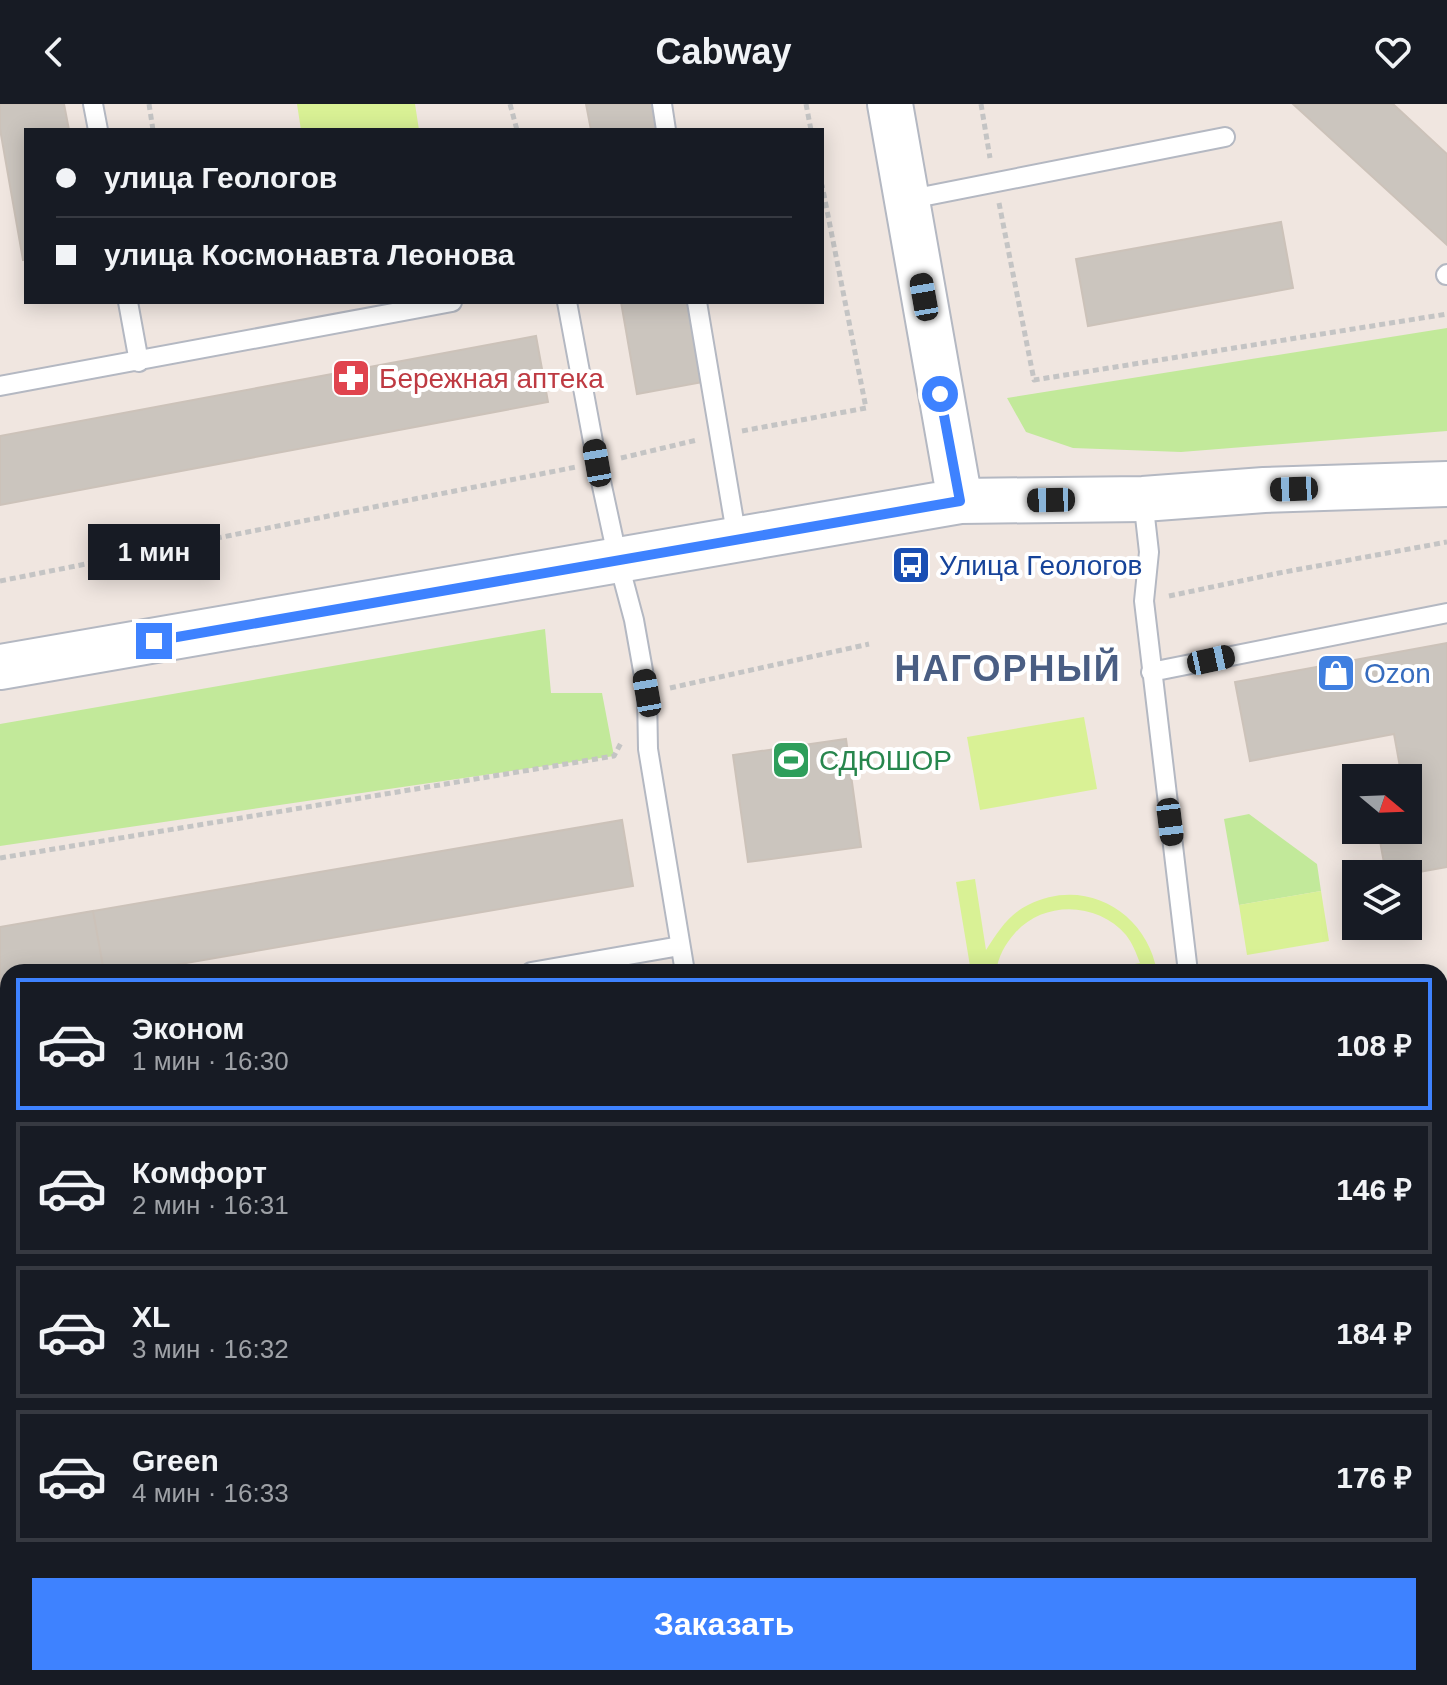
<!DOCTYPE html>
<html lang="ru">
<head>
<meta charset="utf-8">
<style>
  :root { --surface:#171b24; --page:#20242c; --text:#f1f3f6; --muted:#9ea1a6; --line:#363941; --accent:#3e82ff }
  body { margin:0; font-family:Arial,sans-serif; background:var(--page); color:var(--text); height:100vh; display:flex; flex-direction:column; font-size:30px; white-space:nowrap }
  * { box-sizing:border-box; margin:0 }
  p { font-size:26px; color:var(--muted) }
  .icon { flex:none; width:44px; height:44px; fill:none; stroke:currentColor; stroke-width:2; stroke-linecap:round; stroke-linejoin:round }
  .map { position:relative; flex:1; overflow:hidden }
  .drawer { position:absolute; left:0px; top:860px; width:1448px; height:722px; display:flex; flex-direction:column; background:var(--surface); border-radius:24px 24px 0 0; box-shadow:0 4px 20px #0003 }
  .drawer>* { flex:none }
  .guide { position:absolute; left:24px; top:24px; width:800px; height:176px; border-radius:0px; box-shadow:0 4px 20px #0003; display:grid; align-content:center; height:176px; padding:0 32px; background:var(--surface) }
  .needle { width:52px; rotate:109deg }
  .fabs { position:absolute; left:1342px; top:660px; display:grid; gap:16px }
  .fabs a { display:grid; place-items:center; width:80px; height:80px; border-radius:0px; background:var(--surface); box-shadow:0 4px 20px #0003; font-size:40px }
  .end { position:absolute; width:36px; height:36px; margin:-18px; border:10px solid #3e82ff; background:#fff; box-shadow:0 0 0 4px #fff }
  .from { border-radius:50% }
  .bubble { position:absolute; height:56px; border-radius:0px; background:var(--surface); box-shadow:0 4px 20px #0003; font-size:26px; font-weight:700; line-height:56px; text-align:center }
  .car { position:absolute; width:24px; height:48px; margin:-24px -12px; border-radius:10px; box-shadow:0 0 6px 2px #0007; background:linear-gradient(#222 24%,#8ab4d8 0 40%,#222 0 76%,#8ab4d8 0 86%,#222 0) }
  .guide b { display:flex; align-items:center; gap:28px; height:76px; font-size:30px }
  .guide b+b { border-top:2px solid var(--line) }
  .guide i { width:20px; height:20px; background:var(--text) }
  ul { padding:14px 0 0; list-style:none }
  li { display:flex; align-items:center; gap:24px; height:132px; margin:0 16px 12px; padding:0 16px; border:4px solid var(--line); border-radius:0px }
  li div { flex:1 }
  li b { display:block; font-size:30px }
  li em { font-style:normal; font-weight:700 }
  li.active { border-color:var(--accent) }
  li>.icon { width:72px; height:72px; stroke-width:1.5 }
  .cta { display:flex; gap:16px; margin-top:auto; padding:16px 32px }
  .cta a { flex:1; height:92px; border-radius:0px; background:var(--accent); color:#fff; font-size:32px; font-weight:700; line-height:92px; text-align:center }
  header { display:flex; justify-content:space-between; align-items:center; height:104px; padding:0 32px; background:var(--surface); font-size:36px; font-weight:700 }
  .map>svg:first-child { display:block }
</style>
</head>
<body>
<header><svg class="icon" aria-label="back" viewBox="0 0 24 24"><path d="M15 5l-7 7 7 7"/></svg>Cabway<svg class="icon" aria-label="heart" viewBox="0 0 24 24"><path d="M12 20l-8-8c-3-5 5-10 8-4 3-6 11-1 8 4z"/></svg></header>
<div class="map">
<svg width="1447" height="1581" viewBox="0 0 1447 1581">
  <rect width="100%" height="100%" fill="#f0e6e0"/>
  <path fill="#c2e99a" d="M1447 224V327L1181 348 1073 344 1026 328 1007 294Z
    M545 525 551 589H602L614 652 0 742V620Z
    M1249 710 1317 760 1321 787 1239 801 1224 715Z"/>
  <path fill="#d9f195" d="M297 0H415L419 26H301Z
    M1084 613 1097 685 980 706 967 633Z
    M975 775 986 846C998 828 1008 811 1028 801 1085 772 1147 808 1157 868H1092L1140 859C1136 849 1133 840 1126 831 1098 798 1044 796 1015 829 1005 840 998 853 996 868H971L956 778Z
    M1321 787 1329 837 1247 851 1239 801Z"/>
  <path fill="#cbc5be" stroke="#ccc2b9" stroke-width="2" d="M0 0H64L69 26H26V156H23L0 25Z
    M586 0H655L659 26H591Z
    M1293 0H1393L1447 50V141Z
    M1281 118 1293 184 1088 222 1076 155Z
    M621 198H689L703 278 637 290Z
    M536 232 548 298 0 401V332Z
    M1447 539V763L1408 770H1386L1378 726H1408V674H1402L1394 630 1250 657 1235 578Z
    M846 635 861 743 748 758 733 651Z
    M622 716 633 782 134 868H104L93 807Z
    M93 807 104 868H8V890L0 891V823Z
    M0 1421 8 1468V1574H26L27 1581H0Z
    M217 1574H306L307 1581H218Z
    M1068 1574H1108L1109 1581H1069Z
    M1295 1574H1363L1364 1581H1296Z"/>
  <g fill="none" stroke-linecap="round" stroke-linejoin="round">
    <defs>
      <path id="lane" d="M93 0 98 26
        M662 0 666 26
        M906 96 1225 33
        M1446 171 1447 170
        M128 198 139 258
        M567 198 597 359 618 456 634 516 647 589 648 645 685 868
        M697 198 737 435
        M0 282 452 198
        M1143 395 1149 448 1144 497 1188 868
        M1151 568 1447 509
        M531 868 680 842
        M4 960 8 990
        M95 1574 96 1581
        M374 1574 375 1581
        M613 1574 615 1581
        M1128 1574 1129 1581
        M1395 1574 1397 1581
        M985 1581 992 1574"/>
      <path id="secondary" d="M890 0 960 397
        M0 563 960 397 1143 395 1264 386 1447 380"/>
    </defs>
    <use href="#lane" stroke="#b4b8c2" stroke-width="22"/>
    <use href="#secondary" stroke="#b4b8c2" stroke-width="48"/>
    <path stroke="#c4c4c4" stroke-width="5" stroke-dasharray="6 4" stroke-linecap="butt" d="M149 0 153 26
      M510 0 517 26
      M806 0 811 26
      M981 0 990 54
      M999 99 1034 276 1447 210
      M742 327 866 304 822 81
      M621 354 697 336
      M0 477 576 363
      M1169 492 1279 469 1447 438
      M670 584 869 540
      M0 754 614 652 622 637
      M200 1574 201 1581"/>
    <use href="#lane" stroke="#fff" stroke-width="18"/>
    <use href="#secondary" stroke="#fff" stroke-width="44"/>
  </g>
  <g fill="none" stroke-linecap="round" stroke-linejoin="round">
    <path stroke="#3e82ff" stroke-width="10" d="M154 537 960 397 940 290"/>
  </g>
  <defs>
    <symbol id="pharmacy-square" viewBox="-11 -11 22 22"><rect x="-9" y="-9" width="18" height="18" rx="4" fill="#e0444e" stroke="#fff"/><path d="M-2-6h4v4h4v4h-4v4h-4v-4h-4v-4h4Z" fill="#fff"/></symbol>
    <symbol id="bus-square" viewBox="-11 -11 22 22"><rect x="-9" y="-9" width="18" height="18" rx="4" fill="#1a4fb4" stroke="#fff"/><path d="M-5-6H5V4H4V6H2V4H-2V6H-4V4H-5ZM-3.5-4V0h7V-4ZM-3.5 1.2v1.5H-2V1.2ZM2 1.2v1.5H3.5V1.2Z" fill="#fff"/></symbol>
    <symbol id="shop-square" viewBox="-11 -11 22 22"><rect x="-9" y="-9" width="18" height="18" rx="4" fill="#3f7fe0" stroke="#fff"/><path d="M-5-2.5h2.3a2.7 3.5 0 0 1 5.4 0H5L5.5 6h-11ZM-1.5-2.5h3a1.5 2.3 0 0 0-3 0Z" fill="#fff"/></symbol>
    <symbol id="stadium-square" viewBox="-11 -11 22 22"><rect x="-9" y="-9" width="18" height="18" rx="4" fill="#2e9e5b" stroke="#fff"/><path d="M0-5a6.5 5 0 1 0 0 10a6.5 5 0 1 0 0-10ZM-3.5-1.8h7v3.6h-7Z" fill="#fff"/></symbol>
  </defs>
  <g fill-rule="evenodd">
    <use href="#pharmacy-square" x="329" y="252" width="44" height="44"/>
    <use href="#bus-square" x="889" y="439" width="44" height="44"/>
    <use href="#shop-square" x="1314" y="547" width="44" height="44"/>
    <use href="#stadium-square" x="769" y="634" width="44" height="44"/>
  </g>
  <g text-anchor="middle" stroke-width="8" stroke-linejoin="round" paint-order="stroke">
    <g font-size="28" fill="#be3a42" stroke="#fff" text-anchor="start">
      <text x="379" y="284">Бережная аптека</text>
    </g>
    <g font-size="28" fill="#164399" stroke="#fff" text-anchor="start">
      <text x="939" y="471">Улица Геологов</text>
    </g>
    <g font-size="28" fill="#366cbe" stroke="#fff" text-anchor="start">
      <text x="1364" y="579">Ozon</text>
    </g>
    <g font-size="28" fill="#27864d" stroke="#fff" text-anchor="start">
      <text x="819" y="666">СДЮШОР</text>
    </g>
    <g font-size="36" font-weight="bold" letter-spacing="2" fill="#4a5e83" stroke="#fff">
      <text x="1008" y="577">НАГОРНЫЙ</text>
    </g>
  </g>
</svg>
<div class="fabs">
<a><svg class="needle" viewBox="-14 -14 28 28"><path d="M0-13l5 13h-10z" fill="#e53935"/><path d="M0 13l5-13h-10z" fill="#9ea1a6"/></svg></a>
<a><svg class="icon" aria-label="layers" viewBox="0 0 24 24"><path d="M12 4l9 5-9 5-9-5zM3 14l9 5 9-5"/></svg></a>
</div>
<i class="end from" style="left:940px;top:290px"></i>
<i class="end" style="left:154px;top:537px"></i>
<div class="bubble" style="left:88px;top:420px;width:132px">1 мин</div>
<i class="car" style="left:924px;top:193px;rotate:350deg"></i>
<i class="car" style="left:597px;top:359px;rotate:350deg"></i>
<i class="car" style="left:1294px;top:385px;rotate:268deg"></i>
<i class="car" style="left:1051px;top:396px;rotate:269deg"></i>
<i class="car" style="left:1211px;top:556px;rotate:78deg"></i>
<i class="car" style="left:647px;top:589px;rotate:350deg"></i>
<i class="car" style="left:1170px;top:718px;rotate:173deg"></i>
<div class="guide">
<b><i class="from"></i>улица Геологов</b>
<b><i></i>улица Космонавта Леонова</b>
</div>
<section class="drawer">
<ul>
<li class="active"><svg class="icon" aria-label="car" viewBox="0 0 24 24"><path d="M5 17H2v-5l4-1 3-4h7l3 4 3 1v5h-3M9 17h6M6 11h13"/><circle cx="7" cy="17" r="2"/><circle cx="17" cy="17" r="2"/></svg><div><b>Эконом</b><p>1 мин · 16:30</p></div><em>108 ₽</em></li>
<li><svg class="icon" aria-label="car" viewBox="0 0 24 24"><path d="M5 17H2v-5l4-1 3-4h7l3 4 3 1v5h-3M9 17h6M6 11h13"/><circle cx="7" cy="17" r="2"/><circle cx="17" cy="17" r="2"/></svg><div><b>Комфорт</b><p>2 мин · 16:31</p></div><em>146 ₽</em></li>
<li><svg class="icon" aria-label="car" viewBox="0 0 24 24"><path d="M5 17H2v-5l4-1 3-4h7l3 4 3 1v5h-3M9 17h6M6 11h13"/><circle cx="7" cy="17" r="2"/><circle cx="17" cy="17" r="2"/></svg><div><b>XL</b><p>3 мин · 16:32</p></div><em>184 ₽</em></li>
<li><svg class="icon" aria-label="car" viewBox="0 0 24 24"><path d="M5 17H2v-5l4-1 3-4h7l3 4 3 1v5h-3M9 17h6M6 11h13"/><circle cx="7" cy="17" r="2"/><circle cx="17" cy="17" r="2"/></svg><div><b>Green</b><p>4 мин · 16:33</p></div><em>176 ₽</em></li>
</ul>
<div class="cta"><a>Заказать</a></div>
</section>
</div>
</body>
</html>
